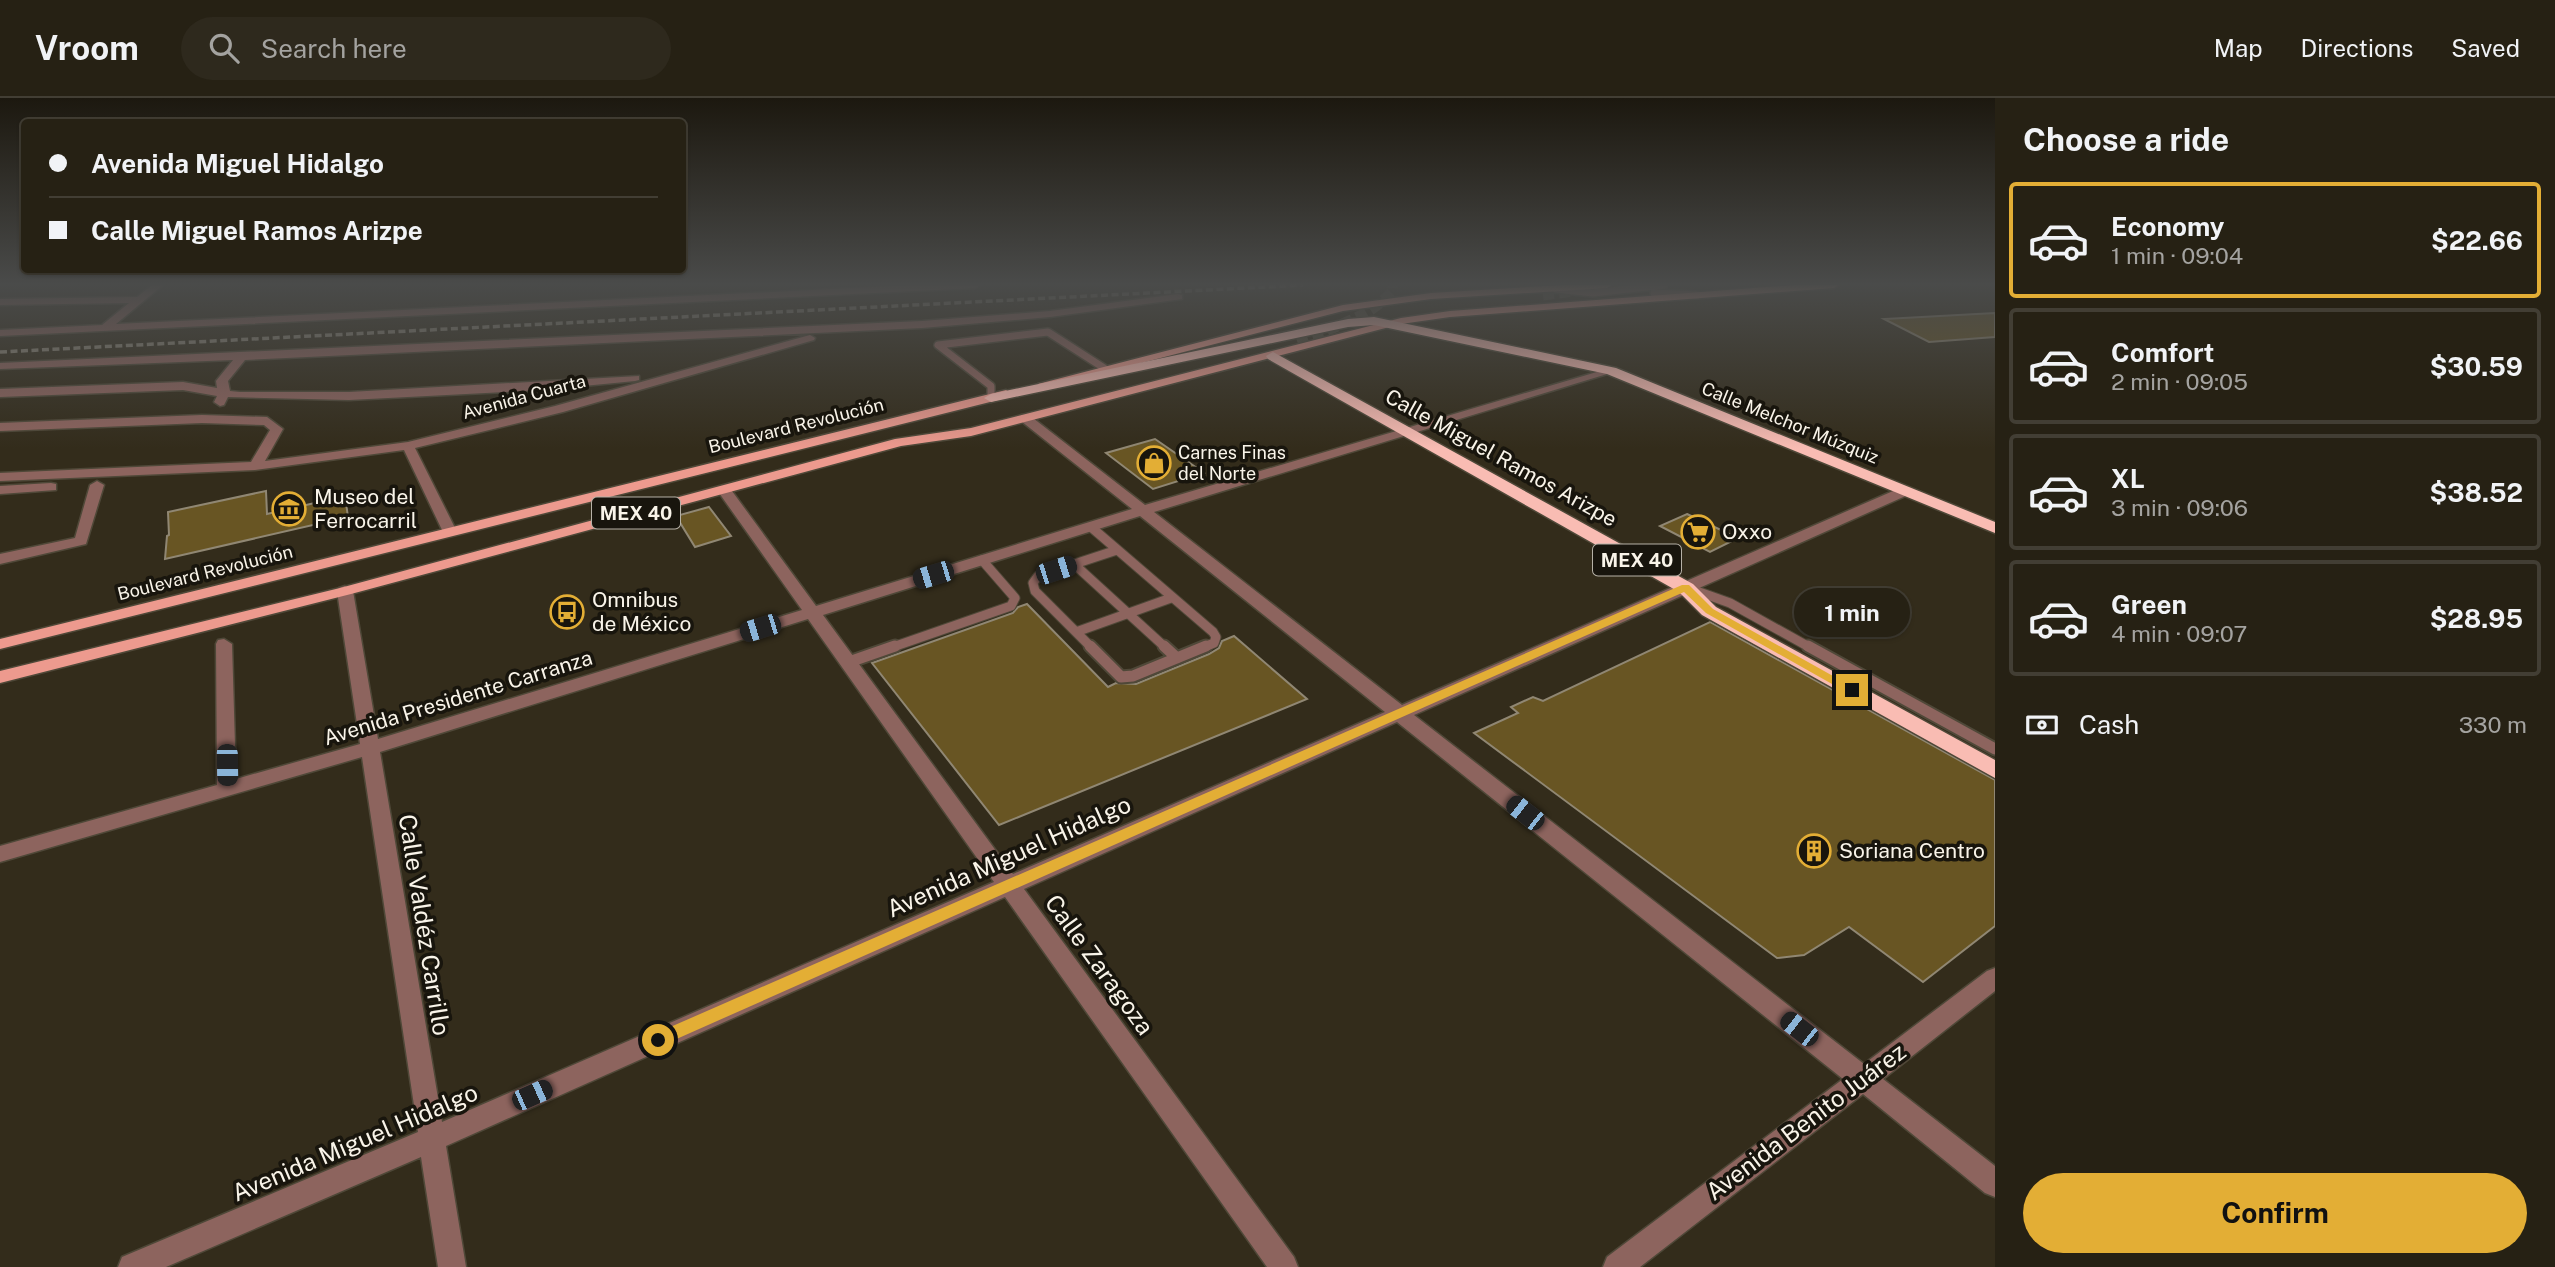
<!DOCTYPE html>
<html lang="en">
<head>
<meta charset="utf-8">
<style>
  :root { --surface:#262114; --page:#2e291d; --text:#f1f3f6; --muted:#a4a3a0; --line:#423e34; --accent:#e3ae35 }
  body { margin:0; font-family:"Public Sans",sans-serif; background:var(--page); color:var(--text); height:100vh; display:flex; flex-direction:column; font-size:26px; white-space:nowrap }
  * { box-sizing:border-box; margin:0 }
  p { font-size:23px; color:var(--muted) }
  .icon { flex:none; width:38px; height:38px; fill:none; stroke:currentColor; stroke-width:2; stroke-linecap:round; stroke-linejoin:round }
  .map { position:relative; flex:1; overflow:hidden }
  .details { display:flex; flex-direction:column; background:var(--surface); width:560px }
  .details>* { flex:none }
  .top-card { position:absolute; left:21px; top:21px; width:665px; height:154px; border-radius:7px; box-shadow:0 2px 5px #0004,0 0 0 2px var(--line); display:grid; align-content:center; height:154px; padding:0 28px; background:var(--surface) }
  .end { position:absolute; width:32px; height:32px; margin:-16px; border:9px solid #e3ae35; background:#111; box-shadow:0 0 0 4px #111 }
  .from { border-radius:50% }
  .bubble { position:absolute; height:49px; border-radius:24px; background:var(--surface); box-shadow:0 2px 5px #0004,0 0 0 2px var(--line); font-size:23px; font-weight:700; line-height:49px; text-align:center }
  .car { position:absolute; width:21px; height:42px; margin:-21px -10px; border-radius:9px; box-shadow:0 0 5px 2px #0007; background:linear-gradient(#222 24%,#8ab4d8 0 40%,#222 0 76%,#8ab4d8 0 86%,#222 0) }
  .top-card b { display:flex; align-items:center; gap:24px; height:66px; font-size:26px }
  .top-card b+b { border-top:2px solid var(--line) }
  .top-card i { width:18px; height:18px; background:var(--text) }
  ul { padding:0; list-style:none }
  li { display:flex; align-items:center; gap:21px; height:116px; margin:0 14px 10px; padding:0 14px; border:4px solid var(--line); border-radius:7px }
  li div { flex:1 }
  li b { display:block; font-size:26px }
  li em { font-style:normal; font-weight:700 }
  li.selected { border-color:var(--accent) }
  li>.icon { width:63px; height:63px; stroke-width:1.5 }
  h2 { padding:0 28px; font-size:32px; line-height:84px }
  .pay { display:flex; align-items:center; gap:18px; height:77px; padding:0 28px; font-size:26px }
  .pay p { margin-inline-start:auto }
  .primary-button { display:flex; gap:14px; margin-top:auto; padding:14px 28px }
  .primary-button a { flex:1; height:80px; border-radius:42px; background:var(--accent); color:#111; font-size:28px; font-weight:700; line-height:80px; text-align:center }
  header { display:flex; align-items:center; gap:42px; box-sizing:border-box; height:98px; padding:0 35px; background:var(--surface); border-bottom:2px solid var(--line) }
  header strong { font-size:33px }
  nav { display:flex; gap:38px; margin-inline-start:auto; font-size:24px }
  .search { width:490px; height:63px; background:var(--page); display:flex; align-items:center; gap:18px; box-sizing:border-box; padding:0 24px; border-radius:38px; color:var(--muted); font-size:26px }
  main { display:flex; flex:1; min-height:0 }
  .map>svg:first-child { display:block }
</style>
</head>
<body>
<header>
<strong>Vroom</strong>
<div class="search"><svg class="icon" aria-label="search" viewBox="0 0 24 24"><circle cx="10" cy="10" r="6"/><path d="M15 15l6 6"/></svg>Search here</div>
<nav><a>Map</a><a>Directions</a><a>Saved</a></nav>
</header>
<main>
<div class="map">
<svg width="1995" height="1169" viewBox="0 0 1995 1169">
  <rect width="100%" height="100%" fill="#332c1b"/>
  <path fill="#685523" stroke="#908773" stroke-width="2" d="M1995 215V239L1929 244 1884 221Z
    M1155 341 1204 375 1153 391 1106 355Z
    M266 393 267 416 345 398 348 419 165 461 167 438 169 437 168 414Z
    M709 409 731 438 695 449 676 418Z
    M1687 416 1738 440 1710 454 1660 428Z
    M1027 506 1108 589 1116 585 1136 586 1209 556 1219 550 1222 543 1234 538 1307 601 999 727 872 565 1013 515 1018 509Z
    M1710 524 1995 682V828L1923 884 1849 829 1804 857 1777 860 1474 635 1518 615 1511 609 1533 599 1543 603Z"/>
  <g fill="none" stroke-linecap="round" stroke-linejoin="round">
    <path stroke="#514a3a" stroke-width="11" stroke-dasharray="11 5" stroke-linecap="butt" d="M1543 197 1575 193 1583 189
      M1297 243C1331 230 1367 221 1392 194V187"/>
    <defs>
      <path id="lane-far2" d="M1556 191 1593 195 1664 187
        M1654 195 1697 197
        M991 300V288L938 247 1048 234 1104 270"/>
      <path id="lane-far1" d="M1091 429 1213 534 1216 539 1214 545 1202 550
        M1074 466 1166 550
        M1688 490 1730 505 1811 550
        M1076 534 1171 500
        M890 550 1011 508 1015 500 982 462
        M1092 550 1035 493 1033 485 1038 478 1117 452"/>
      <path id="lane" d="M1090 548 1121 579 1133 578 1206 548
        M1164 548 1177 560
        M1808 548 1995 651
        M849 564 895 548"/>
      <path id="street" d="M152 187H163L116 226 914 187H980L975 190 0 238V232L102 227 129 205 0 207V201L137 199Z
        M1178 196 1182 197V201L1050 219 922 230 245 262 228 283 230 293 240 294H349L639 278V282L635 283 542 292 349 302 228 299 224 307 220 308 214 304 217 298 183 292 0 299V291L183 284 217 290 216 283 233 262 0 271V265L922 223 1050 213Z
        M810 237 815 240 814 242 563 314 415 350 457 434 450 438 443 434 404 352 255 372 0 383V375L251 364 270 332 264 327 202 325 0 333V325L202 317 267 319 283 331 265 363 408 344 555 308Z
        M1607 271 1617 273 1154 414 1402 607 1900 390H1910V396L1414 617 1864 966 1987 873 1995 870V893L1883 981 1995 1068V1099L1985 1095 1863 996 1640 1169H1603L1607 1159 1843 981 1397 624 1024 791 1294 1159 1298 1169H1267L1005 799 446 1048 466 1169H438L421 1059 166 1169H118L122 1159 418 1034 362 659 0 764V748L217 687 216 546 218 542 224 541 232 546 236 681 360 646 337 493 339 490 345 488 353 493 378 641 802 512 717 392 719 389H729L816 508 1132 411 1021 323V317H1029L1145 407ZM1140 418 1385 614 1013 776 823 517ZM808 521 994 784 442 1024 380 654Z
        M97 383 104 387 86 446 0 466V456L75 440 90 387Z
        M51 385 56 386V392L0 396V388Z"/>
      <path id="primary" d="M1562 187H1612L1607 190 1431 201 1343 213 1044 290 1038 286 1343 207 1431 195Z
        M1794 187H1839L1834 190 1450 219 1401 226 971 338 901 348 351 496 0 585V573L340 490 895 341 971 330 1401 220 1450 213Z
        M1006 292 1012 296 1010 299 0 551V541Z"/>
      <path id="highway" d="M1374 219 1616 270 1995 424V435L1607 276 1374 227 1348 229 991 304 984 300 991 296 1348 221Z
        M1273 254 1693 486 1716 509 1995 662V680L1702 517 1679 494 1268 261 1266 258Z"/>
    </defs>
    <use href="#lane-far2" stroke="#4f4838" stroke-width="10"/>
    <use href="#lane-far1" stroke="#4f4838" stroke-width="11"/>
    <use href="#lane" stroke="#4f4838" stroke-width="15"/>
    <use href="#street" stroke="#4f4838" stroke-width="3"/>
    <use href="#primary" stroke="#4f4838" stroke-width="3"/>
    <use href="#highway" stroke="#4f4838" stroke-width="3"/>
    <use href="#lane-far2" stroke="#8d645e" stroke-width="7"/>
    <use href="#lane-far1" stroke="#8d645e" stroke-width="9"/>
    <use href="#lane" stroke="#8d645e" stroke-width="11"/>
    <use href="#street" fill="#8d645e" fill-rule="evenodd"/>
    <use href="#primary" fill="#ed9a8e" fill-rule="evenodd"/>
    <use href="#highway" fill="#f9bcb3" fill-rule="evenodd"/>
    <path stroke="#8e887a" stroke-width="3.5" stroke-dasharray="7 3.5" stroke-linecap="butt" d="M0 254 1303 187"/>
  </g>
  <linearGradient id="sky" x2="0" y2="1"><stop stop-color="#1c180f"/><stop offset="0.53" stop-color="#4a4b4a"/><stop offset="1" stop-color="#4a4b4a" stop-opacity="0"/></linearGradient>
  <rect width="1995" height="351" fill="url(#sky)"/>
  <path fill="#e3ae35" d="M1682 487H1689L1713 511 1858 592 1852 596 1848 595 1706 515 1684 494 663 947H652L650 942 652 937Z"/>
  <defs>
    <symbol id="shop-ring" viewBox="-11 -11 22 22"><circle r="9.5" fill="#18150d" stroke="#e3ae35" stroke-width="1.5"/><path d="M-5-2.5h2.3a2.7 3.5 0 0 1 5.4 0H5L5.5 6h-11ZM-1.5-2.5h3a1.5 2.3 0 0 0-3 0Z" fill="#e3ae35"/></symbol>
    <symbol id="museum-ring" viewBox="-11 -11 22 22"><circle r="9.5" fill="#18150d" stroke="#e3ae35" stroke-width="1.5"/><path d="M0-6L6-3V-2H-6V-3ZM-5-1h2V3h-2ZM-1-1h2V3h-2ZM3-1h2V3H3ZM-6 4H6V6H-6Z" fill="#e3ae35"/></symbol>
    <symbol id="supermarket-ring" viewBox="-11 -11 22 22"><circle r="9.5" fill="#18150d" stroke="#e3ae35" stroke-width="1.5"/><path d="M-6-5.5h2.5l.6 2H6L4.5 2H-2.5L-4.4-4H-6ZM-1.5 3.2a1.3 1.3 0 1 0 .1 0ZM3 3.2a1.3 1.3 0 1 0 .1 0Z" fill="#e3ae35"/></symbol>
    <symbol id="bus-ring" viewBox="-11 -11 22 22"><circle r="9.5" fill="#18150d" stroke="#e3ae35" stroke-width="1.5"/><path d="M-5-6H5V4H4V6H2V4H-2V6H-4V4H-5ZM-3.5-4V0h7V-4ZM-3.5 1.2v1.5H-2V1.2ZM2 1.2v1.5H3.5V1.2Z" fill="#e3ae35"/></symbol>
    <symbol id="building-ring" viewBox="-11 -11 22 22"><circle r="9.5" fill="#18150d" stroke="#e3ae35" stroke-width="1.5"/><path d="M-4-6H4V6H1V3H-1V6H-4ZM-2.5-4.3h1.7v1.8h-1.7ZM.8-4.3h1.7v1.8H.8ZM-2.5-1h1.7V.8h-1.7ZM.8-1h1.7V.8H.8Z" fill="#e3ae35"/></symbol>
  </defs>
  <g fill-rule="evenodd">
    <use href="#shop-ring" x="1135" y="346" width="38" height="38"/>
    <use href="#museum-ring" x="270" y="392" width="38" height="38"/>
    <use href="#supermarket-ring" x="1679" y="415" width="38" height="38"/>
    <use href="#bus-ring" x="548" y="495" width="38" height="38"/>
    <use href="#building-ring" x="1795" y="734" width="38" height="38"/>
  </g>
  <g text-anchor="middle" stroke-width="7" stroke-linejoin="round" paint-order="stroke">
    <g font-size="18" fill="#f9f4e9" stroke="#18150d">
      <text transform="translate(524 299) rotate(-15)" y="6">Avenida Cuarta</text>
      <text transform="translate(1790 325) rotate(22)" y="6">Calle Melchor Múzquiz</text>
      <text transform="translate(796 328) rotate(-14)" y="6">Boulevard Revolución</text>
      <text transform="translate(205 475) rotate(-14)" y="6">Boulevard Revolución</text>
    </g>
    <g font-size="18" fill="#f9f4e9" stroke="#18150d" text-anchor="start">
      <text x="1178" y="361">Carnes Finas<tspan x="1178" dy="21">del Norte</tspan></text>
    </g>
    <g fill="#18150d" stroke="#b6b1a7" stroke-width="2">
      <rect x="592" y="399.5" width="88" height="31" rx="5"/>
      <rect x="1593" y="446.5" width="88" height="31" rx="5"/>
    </g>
    <g font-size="19" font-weight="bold" fill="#f9f4e9">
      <text x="636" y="422">MEX 40</text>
      <text x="1637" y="469">MEX 40</text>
    </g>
    <g font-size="21" fill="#f9f4e9" stroke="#18150d">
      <text transform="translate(1501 360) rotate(29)" y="7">Calle Miguel Ramos Arizpe</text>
      <text transform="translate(458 600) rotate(-17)" y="7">Avenida Presidente Carranza</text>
    </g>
    <g font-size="21" fill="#f9f4e9" stroke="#18150d" text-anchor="start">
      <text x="314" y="406">Museo del<tspan x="314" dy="24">Ferrocarril</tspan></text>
      <text x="1722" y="441">Oxxo</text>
      <text x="592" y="509">Omnibus<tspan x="592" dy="24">de México</tspan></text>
      <text x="1839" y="760">Soriana Centro</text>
    </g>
    <g font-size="24" fill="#f9f4e9" stroke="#18150d">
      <text transform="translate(1009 759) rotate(-24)" y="8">Avenida Miguel Hidalgo</text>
      <text transform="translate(424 827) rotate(81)" y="8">Calle Valdéz Carrillo</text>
      <text transform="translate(1099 867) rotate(54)" y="8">Calle Zaragoza</text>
      <text transform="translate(1806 1024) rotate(-37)" y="8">Avenida Benito Juárez</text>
      <text transform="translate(355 1045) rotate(-23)" y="8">Avenida Miguel Hidalgo</text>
    </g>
  </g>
</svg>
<i class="end from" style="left:658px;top:942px"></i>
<i class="end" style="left:1852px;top:592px"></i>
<div class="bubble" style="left:1794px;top:490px;width:116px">1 min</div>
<i class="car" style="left:1056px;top:472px;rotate:72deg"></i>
<i class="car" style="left:933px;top:477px;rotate:253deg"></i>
<i class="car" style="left:760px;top:530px;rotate:253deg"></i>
<i class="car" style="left:227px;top:667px;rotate:179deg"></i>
<i class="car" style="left:1525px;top:715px;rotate:308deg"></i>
<i class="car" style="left:1799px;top:931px;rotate:308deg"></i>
<i class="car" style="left:532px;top:997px;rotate:66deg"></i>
<div class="top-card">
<b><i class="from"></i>Avenida Miguel Hidalgo</b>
<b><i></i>Calle Miguel Ramos Arizpe</b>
</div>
</div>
<section class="details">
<h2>Choose a ride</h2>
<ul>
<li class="selected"><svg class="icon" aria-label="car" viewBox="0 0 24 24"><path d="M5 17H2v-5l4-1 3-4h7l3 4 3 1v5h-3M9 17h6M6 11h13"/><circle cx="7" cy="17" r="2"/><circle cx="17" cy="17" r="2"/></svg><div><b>Economy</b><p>1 min · 09:04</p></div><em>$22.66</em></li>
<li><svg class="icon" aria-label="car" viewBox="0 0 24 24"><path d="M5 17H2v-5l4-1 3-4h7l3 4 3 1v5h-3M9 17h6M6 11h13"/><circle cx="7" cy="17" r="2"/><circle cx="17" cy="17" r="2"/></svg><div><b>Comfort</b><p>2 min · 09:05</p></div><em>$30.59</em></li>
<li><svg class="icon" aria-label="car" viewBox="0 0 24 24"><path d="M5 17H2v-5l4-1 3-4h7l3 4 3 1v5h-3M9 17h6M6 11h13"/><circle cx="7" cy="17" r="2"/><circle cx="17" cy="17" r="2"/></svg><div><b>XL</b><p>3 min · 09:06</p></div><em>$38.52</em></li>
<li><svg class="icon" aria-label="car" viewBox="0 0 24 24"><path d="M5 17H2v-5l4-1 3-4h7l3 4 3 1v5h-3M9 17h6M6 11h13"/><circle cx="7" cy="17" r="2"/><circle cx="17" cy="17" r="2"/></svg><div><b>Green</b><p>4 min · 09:07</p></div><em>$28.95</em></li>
</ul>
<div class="pay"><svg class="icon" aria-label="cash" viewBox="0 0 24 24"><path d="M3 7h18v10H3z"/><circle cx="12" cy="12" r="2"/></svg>Cash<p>330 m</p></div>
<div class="primary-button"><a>Confirm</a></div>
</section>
</main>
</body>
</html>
